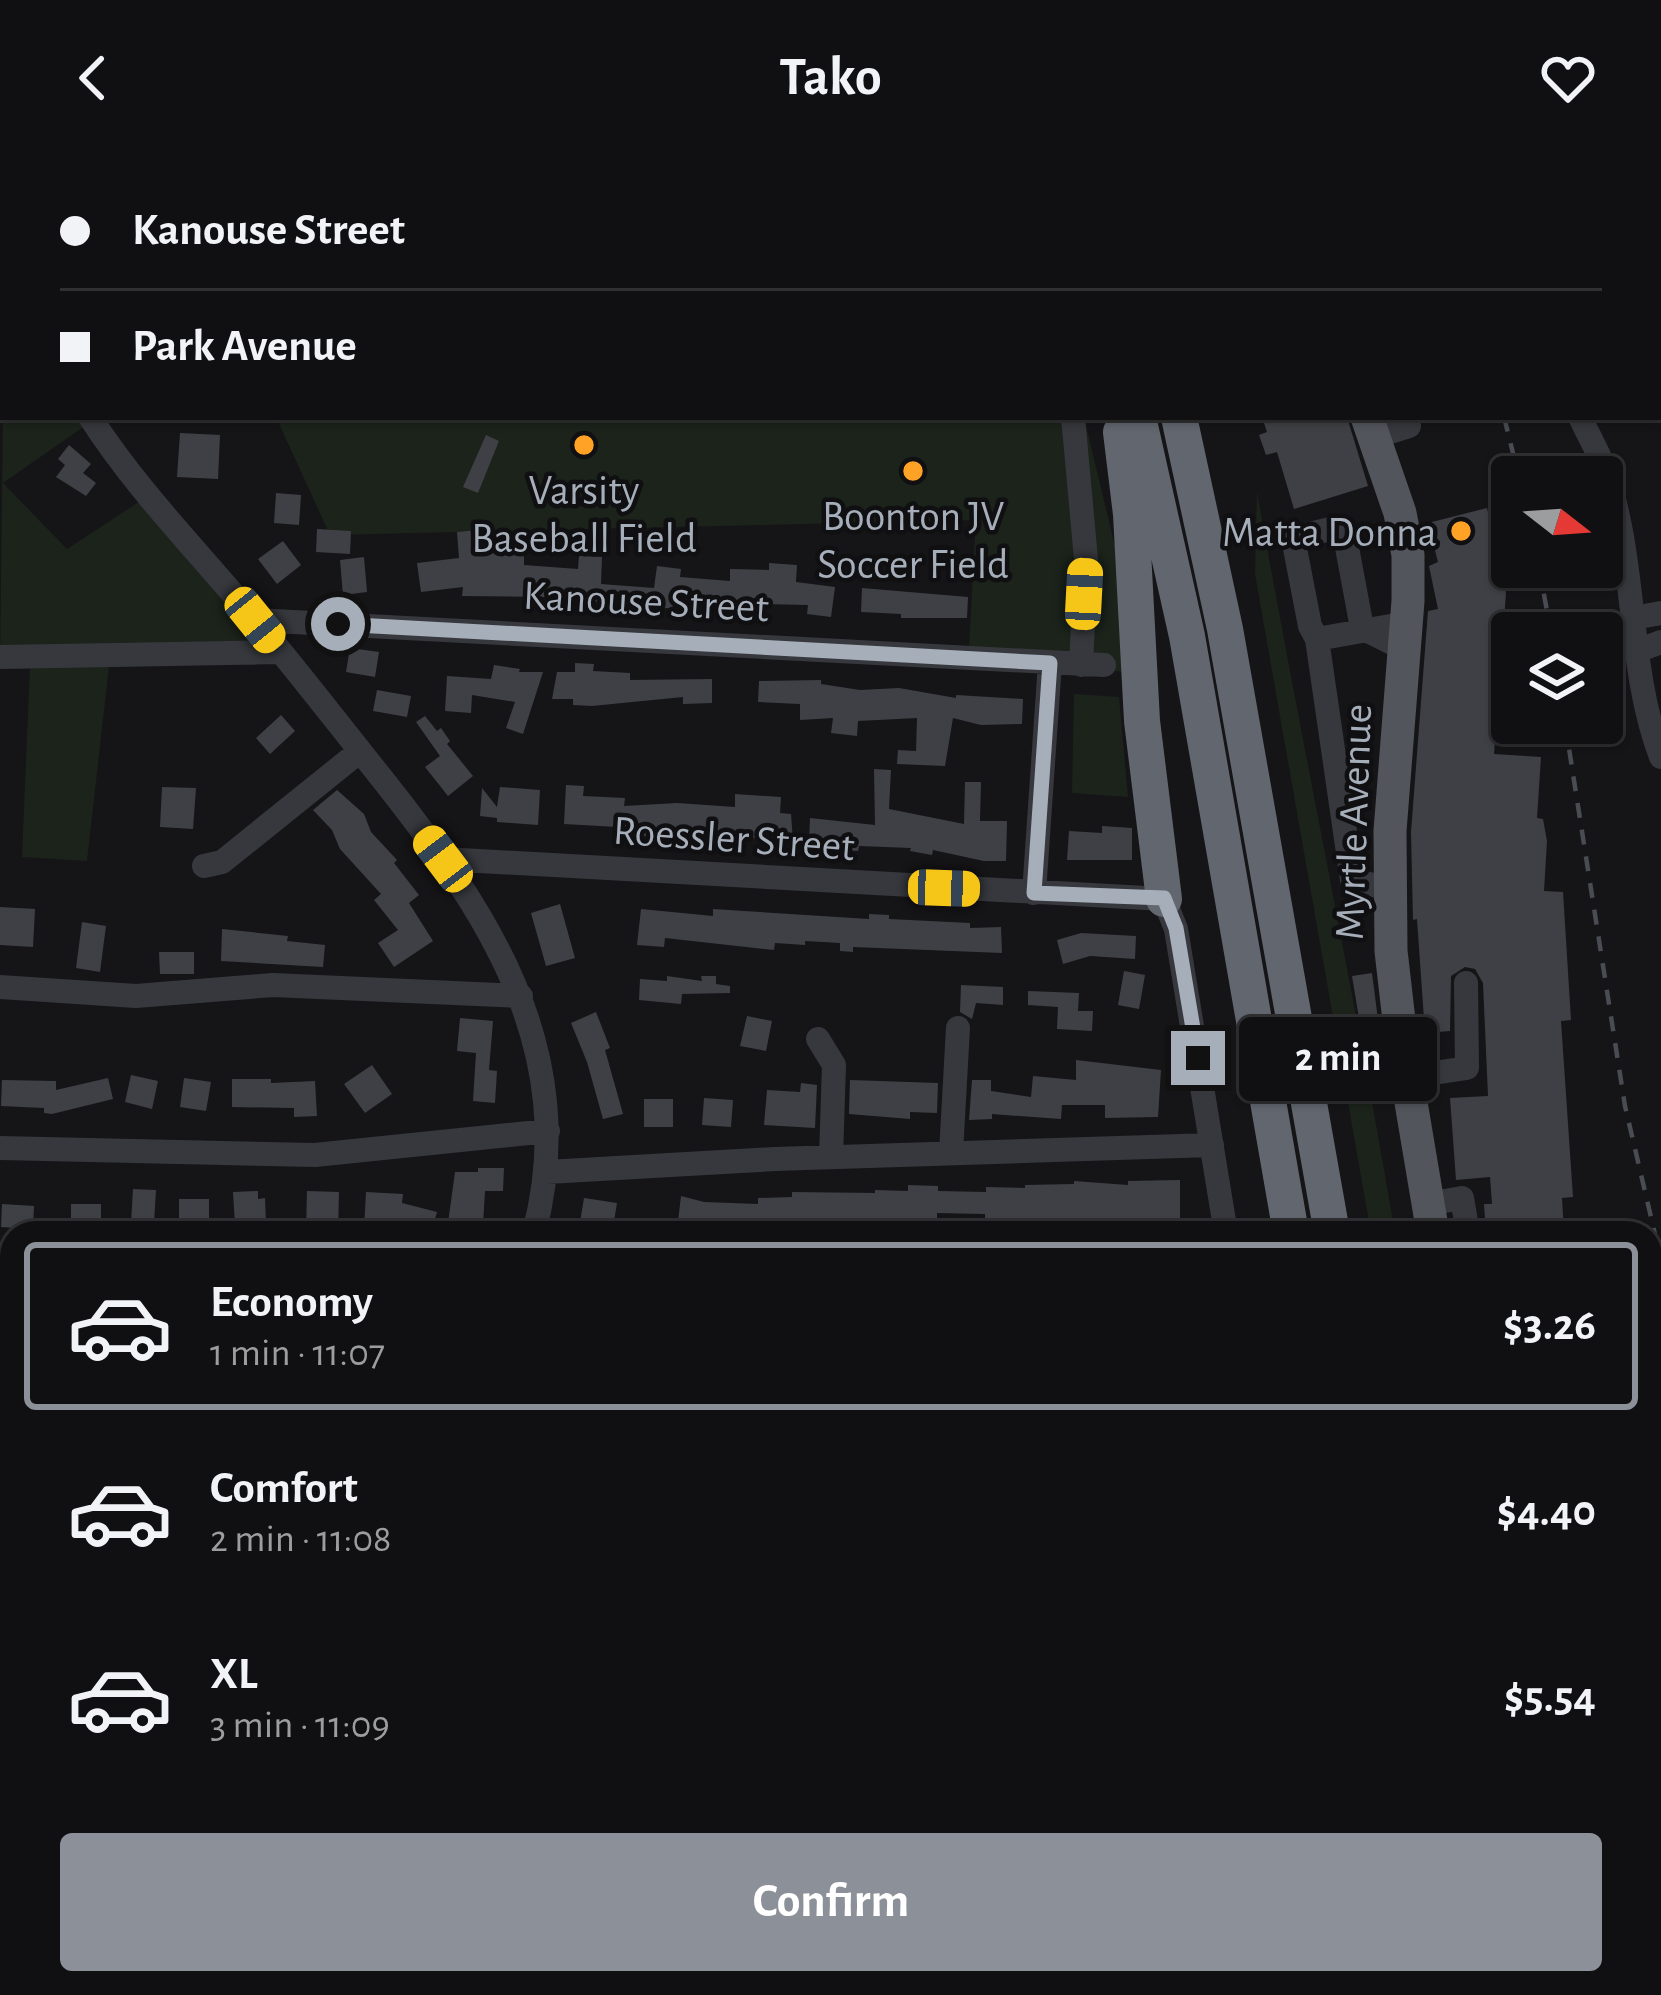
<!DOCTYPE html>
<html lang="en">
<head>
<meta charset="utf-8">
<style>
  :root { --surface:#101012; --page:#19191b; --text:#f1f3f6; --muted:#9c9d9f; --line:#303032; --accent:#8c9099 }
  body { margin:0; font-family:"Alegreya Sans",sans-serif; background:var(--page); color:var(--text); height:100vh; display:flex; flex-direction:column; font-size:45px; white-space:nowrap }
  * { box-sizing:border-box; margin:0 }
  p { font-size:39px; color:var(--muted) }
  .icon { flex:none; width:66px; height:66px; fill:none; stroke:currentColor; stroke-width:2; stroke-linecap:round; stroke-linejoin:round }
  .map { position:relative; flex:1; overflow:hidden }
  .panel { position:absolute; left:0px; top:1065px; width:1662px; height:774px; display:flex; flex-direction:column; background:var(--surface); border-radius:36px 36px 0 0; box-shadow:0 3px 9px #0004,0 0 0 3px var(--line) }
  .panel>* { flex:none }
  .banner { position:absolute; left:0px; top:0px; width:1662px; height:264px; box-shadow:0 3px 9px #0004,0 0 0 3px var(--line); display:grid; align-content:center; height:264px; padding:0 60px; background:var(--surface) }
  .needle { width:78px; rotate:107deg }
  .tools { position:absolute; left:1491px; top:300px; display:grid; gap:24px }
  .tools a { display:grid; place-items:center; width:132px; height:132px; border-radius:12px; background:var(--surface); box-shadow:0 3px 9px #0004,0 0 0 3px var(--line); font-size:60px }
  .end { position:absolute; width:54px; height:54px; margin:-27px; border:15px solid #a6aeb9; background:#111; box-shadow:0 0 0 6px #111 }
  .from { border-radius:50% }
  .bubble { position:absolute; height:84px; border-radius:12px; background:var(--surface); box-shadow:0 3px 9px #0004,0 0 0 3px var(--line); font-size:39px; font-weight:700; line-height:84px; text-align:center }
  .car { position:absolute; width:36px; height:72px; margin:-36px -18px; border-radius:15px; box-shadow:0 0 9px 3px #0007; background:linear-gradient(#f5c518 24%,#345 0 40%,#f5c518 0 76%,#345 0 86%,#f5c518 0) }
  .banner b { display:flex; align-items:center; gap:42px; height:114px; font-size:45px }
  .banner b+b { border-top:3px solid var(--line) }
  .banner i { width:30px; height:30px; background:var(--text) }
  ul { padding:21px 0 0; list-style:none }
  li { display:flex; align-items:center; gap:36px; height:168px; margin:0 24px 18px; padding:0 36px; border:6px solid transparent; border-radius:12px }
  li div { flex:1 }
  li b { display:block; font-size:45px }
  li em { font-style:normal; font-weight:700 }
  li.active { border-color:var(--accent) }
  li>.icon { width:108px; height:108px; stroke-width:1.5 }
  .cta { display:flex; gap:24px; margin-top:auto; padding:24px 60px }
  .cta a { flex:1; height:138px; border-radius:12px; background:var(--accent); color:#fff; font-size:48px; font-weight:700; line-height:138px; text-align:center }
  header { display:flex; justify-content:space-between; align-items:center; height:156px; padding:0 60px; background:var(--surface); font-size:54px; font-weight:700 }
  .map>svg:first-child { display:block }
</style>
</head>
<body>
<header><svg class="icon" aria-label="back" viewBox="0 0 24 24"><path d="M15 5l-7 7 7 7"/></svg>Tako<svg class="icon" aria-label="heart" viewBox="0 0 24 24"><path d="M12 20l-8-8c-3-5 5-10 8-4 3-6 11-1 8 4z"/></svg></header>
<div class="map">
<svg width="1661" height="1839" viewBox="0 0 1661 1839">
  <rect width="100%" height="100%" fill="#151518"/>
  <path fill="#1b231b" d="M3 255V261H91L92 265 3 327 67 393 148 340 278 496 109 510 87 705 22 701 30 510 0 509Z
    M276 261H1084L1126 436 1131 516 968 508 976 364 330 379Z
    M1257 336C1301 584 1353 829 1395 1077H1371L1255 418Z
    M1074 538 1119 541 1128 641 1072 637Z"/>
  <path fill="#3f4045" d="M1262 261H1347L1368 330 1294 353 1277 296 1266 299 1259 279 1267 276Z
    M180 277 220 279 218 323 177 321Z
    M486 279 499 285 478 337 463 331Z
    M69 289 91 308 83 317 96 327 86 340 56 321 65 309 58 303Z
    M276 337 301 339 299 369 274 367Z
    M1487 352 1506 437 1494 598 1541 601 1537 662 1543 663 1547 685 1544 735 1563 736 1571 864 1561 865 1573 1041 1562 1042 1564 1077H1486L1484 1048H1492L1490 1021 1456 1024 1450 942 1488 940 1483 827 1475 813 1465 811 1451 820 1450 875 1425 877 1417 763 1413 764 1411 676 1428 455 1438 453 1429 410 1438 406 1428 367Z
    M317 373 351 375 350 398 316 396Z
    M478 374 480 396H524V409L578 413 579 400 602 401 601 428 654 432 657 410 681 413 680 421 730 425V413L769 414V407L797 409 796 426 835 431 831 461 807 458 808 449 677 446 676 453 549 441 462 440 463 431 421 436 417 407 459 402 457 376Z
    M283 385 301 409 277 428 258 403Z
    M364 401 367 436 343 439 340 404Z
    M862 432 968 441 967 462H901V458L861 456Z
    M350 492 379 496 375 521 346 516Z
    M575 507 594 508 593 515 630 517V524L712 523V547L683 548V541L592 550 573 549V543H552L557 516H575Z
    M494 509 520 513 519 516H543L523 578 506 572 515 546 472 539 471 557 445 555 447 520 491 523Z
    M821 524V528L860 534 899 532 956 542V539L1023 543 1022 568 981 569 953 562 945 610 897 608 898 594 916 595 917 562 858 565 857 580 831 577 833 562 800 564V548L758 546 759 525Z
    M377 534 411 540 407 561 373 555Z
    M281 559 295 575 270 598 256 582Z
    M425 560 437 575 441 572 450 585 447 588 473 620 448 640 425 611 440 600 416 566Z
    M874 613 891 614 889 653 964 668 965 626H981L980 665H1007L1006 705H984L933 694 932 699 910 695 911 692 859 690 858 695 832 693 833 687 809 686 810 662 875 669Z
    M566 629 584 630 583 640 625 642 624 650 677 647 735 651V638L781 641 780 657 791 658 793 685 778 684V687L758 686V682L636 680 635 672 564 668Z
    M162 631 196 632 193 673 160 671Z
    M500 631 540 634 538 669 497 666V662L480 660 482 632 497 651Z
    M337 634 364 658 371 676 397 704 394 707 419 739 409 747 433 785 394 811 378 787 398 774 374 744 381 738 340 693 332 674 313 654Z
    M1102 670 1132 672V704H1067L1069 675 1102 677Z
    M560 748 575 802 546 810 531 757Z
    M0 751 35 753 33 791 0 789Z
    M641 753 713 760V753L869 763V758L889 759V763L970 767V772L1001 771 1002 797 853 791V796L840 795V787L805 785V789L775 787 774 794 665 782 664 791 637 789Z
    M82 766 106 770 100 816 76 812Z
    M222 773 288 780 287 785 325 789 323 811 221 805Z
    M1081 777 1136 780 1135 803 1090 800 1063 808 1057 784Z
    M159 796H194V818H160Z
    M1124 815 1145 819 1139 853 1118 849Z
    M1372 817 1386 926 1370 929 1352 820Z
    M667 820 702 825 701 820H716V828L730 830V837L682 838 681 848 639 844 640 823 667 825Z
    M961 829 1003 831V849L976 847 972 863 960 856Z
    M1028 835 1079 837 1078 855H1093L1092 875 1057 873 1058 851 1028 849Z
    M596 856 610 892 605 894 623 958 603 963 587 906 571 867Z
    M747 860 772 865 766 895 740 890Z
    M460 862 493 865 489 914 497 915 495 947 473 945 476 897 457 895Z
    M1076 904 1161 914 1158 961 1105 962V949H1062L1061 963 992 958V963L969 964 972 924H991V935L1031 941 1033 920 1076 924Z
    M372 909 392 938 365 957 344 928Z
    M131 919 158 925 152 953 125 946Z
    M108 922 113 943 52 958 44 957V952L1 950 2 924 56 925V934Z
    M184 922 211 926 206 955 180 951Z
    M232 923H271V927L315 925 317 960 294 961V952L232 951Z
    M850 924 938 927 937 957 910 956V963L849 958Z
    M801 927 817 929 815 972 764 969 767 934 800 936Z
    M704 942 733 944 731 971 702 969Z
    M644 943H673V971H644Z
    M478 1012H504L503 1035H485L483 1068 448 1067 455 1016H478Z
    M1180 1024V1070L1071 1075 1072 1070 985 1069V1058L937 1057V1074L894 1073V1077L823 1073 822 1077H790V1068L740 1070V1077L677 1074 681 1040 704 1046 758 1048V1042L792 1041V1036L875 1037V1034L908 1035V1029L938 1030V1035L986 1036V1031L1025 1032V1029L1074 1028V1025L1128 1029V1025Z
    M133 1033 156 1034 154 1068 131 1067Z
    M258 1035V1043L265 1042 266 1067 235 1069 233 1036Z
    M307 1035 339 1036 338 1077 306 1076Z
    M366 1036 403 1038 402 1047 437 1056 431 1077 401 1072 400 1075 364 1073Z
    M584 1042 617 1047 612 1077 579 1072Z
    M179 1043H209V1064H193V1071H179Z
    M2 1048 34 1050 33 1073 1 1071Z
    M71 1048H101V1072H71Z"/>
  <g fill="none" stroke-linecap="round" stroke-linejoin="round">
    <path stroke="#36383d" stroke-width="24" d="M691 0 694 3
      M756 0 759 3
      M945 0 946 3
      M39 3 40 0
      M124 3 125 0
      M1640 3 1646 0
      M1659 34 1661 33
      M1659 239 1661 243
      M90 261C131 325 184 381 233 438 283 496 329 556 376 615 486 753 582 892 534 1077
      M1073 261 1086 403 1081 509
      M1580 261C1588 278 1597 294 1604 311 1638 404 1626 509 1661 601
      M1374 281 1409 270 1406 261
      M1633 462 1661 457
      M255 464 1104 509
      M1317 483 1310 470 1293 382 1343 370 1362 472 1404 493
      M1637 495 1661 486
      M0 501 281 496
      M443 703 1164 743 1176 773 1226 1077
      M204 710 222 706 360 595
      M1390 733 1352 724 1317 483 1407 467
      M1034 737 1050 507
      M0 831 136 840 273 829 521 840
      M818 883 834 909 831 1001
      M1407 921 1467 912 1466 827
      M0 992 315 999 548 975
      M951 997 958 872
      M547 1016 775 1003 1212 989
      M1428 1048 1462 1042 1468 1077
      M0 1169 12 1168
      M1650 1212 1661 1208
      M7 1310 12 1335
      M1650 1330 1661 1323
      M0 1394 12 1398
      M0 1423 12 1414
      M1650 1666 1661 1694
      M451 1827 452 1839
      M716 1827 722 1839
      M875 1827 876 1839
      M1005 1827V1839
      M1236 1839V1827"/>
    <path stroke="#52555c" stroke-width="33" d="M1268 0 1269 3
      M1367 261 1400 357 1408 399V445L1390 675 1391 795 1403 899 1433 1077
      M1582 1827 1586 1839"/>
    <path stroke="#61666f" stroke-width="36" d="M1050 0 1051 3
      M1095 0 1096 3
      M1138 261 1187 480 1291 1077
      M1179 261 1225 473 1332 1077
      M1121 276 1131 358 1142 565 1164 743
      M1422 1827 1424 1839
      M1462 1827 1464 1839"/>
    <path stroke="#494c52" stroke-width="4.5" stroke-dasharray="15 12" stroke-linecap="butt" d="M1408 0 1409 3
      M1504 261 1519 321
      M1539 411 1551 477
      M1565 567 1625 950 1661 1104"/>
  </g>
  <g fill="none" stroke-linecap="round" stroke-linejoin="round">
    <path stroke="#a6aeb9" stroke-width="15" d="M338 468 1050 507 1034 737 1164 742 1176 772 1198 902"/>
  </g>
  <g fill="#ffa226" stroke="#101013" stroke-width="4.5">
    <circle cx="584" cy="289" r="12"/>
    <circle cx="913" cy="315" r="12"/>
    <circle cx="1461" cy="375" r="12"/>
  </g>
  <g text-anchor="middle" stroke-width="9" stroke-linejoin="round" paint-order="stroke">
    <g font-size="42" fill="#a6aeb9" stroke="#101013">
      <text x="584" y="348">Varsity<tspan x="584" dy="48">Baseball Field</tspan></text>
      <text x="913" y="374">Boonton JV<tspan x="913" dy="48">Soccer Field</tspan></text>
      <text x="1437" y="390" text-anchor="end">Matta Donna</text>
    </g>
    <g font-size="42" fill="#a6aeb9" stroke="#101013">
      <text transform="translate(646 444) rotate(3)" y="15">Kanouse Street</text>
      <text transform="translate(1352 666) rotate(-88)" y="15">Myrtle Avenue</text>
      <text transform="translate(734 681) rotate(4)" y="15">Roessler Street</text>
    </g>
  </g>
</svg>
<div class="tools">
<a><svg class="needle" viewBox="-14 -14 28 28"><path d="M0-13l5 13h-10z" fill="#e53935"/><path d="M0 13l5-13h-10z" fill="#9c9d9f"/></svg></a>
<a><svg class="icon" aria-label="layers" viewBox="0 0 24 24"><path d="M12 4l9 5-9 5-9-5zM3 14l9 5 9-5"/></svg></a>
</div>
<i class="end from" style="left:338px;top:468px"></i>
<i class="end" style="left:1198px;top:902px"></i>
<div class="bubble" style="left:1239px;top:861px;width:198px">2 min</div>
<i class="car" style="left:1084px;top:438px;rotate:3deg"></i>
<i class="car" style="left:255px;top:464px;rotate:141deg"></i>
<i class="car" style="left:443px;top:703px;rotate:323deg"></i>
<i class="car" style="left:944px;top:732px;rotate:92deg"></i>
<div class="banner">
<b><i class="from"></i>Kanouse Street</b>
<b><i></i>Park Avenue</b>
</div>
<section class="panel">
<ul>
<li class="active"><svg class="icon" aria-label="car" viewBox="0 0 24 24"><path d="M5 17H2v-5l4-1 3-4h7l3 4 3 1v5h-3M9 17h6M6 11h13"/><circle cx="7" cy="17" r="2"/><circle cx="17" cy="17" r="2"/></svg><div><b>Economy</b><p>1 min · 11:07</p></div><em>$3.26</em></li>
<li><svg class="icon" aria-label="car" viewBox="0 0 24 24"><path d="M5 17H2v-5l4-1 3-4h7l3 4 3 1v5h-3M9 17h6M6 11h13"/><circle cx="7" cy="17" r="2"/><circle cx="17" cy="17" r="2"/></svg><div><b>Comfort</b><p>2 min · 11:08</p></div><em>$4.40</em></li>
<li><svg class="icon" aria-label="car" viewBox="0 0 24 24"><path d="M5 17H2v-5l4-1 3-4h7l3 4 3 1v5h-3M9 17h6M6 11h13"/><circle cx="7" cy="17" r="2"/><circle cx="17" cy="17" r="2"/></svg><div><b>XL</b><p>3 min · 11:09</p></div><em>$5.54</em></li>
</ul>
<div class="cta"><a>Confirm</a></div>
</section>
</div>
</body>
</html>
